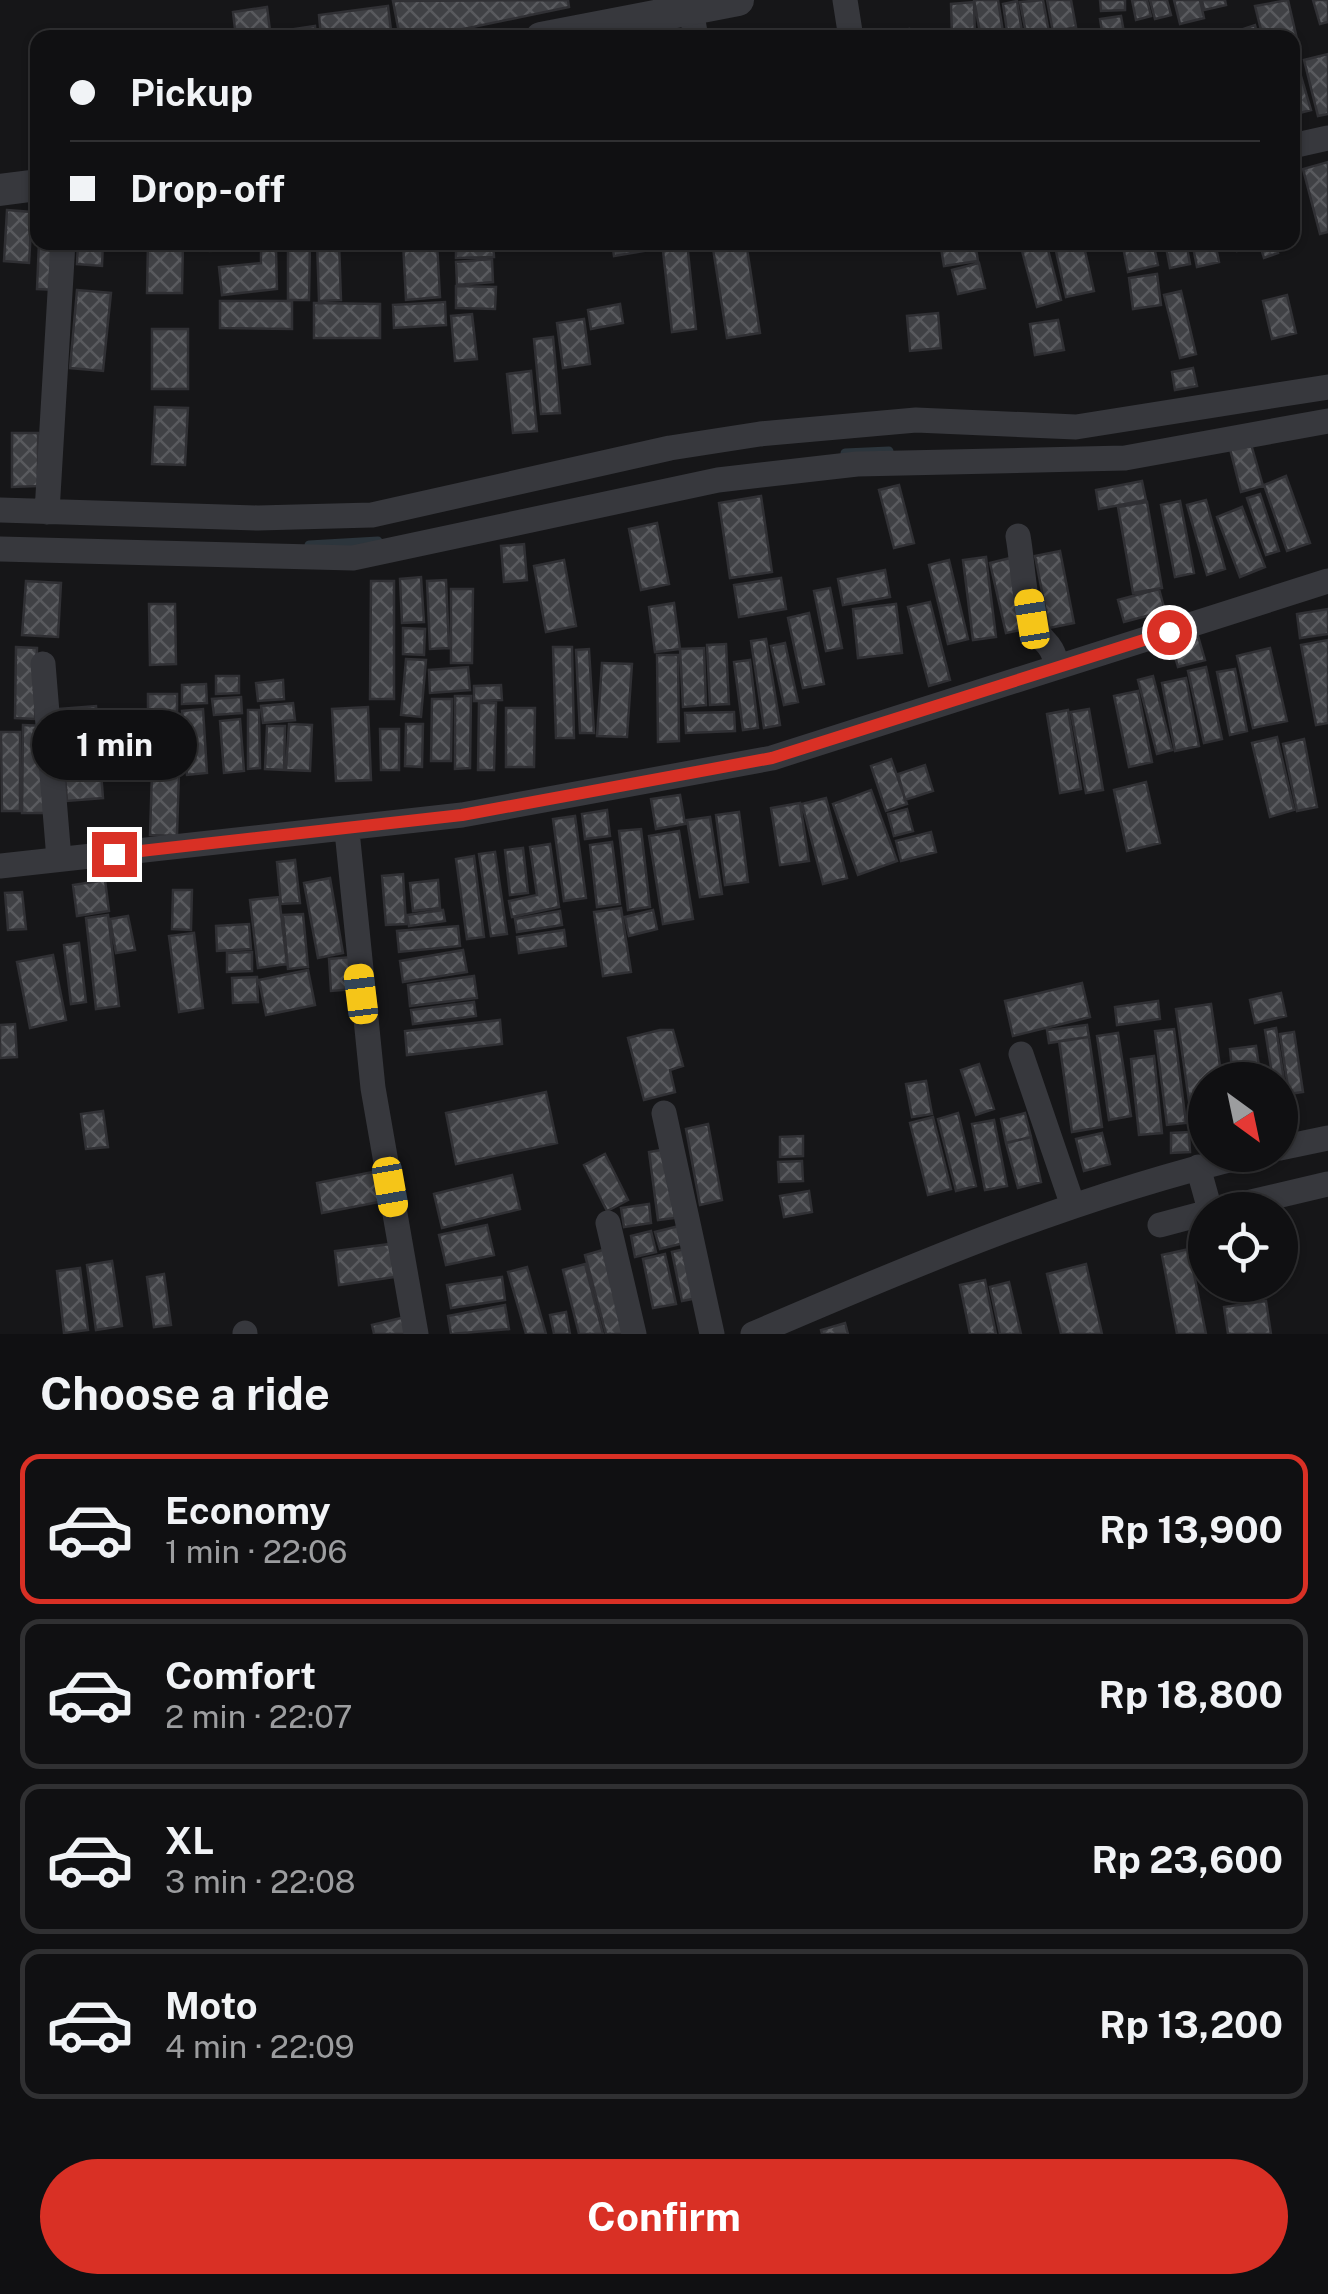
<!DOCTYPE html>
<html lang="en">
<head>
<meta charset="utf-8">
<style>
  :root { --surface:#101012; --page:#1e1e20; --text:#f1f3f6; --muted:#9c9d9f; --line:#303032; --accent:#d93025 }
  body { margin:0; font-family:"Public Sans",sans-serif; background:var(--page); color:var(--text); height:100vh; display:flex; flex-direction:column; font-size:38px; white-space:nowrap }
  * { box-sizing:border-box; margin:0 }
  p { font-size:32px; color:var(--muted) }
  .icon { flex:none; width:55px; height:55px; fill:none; stroke:currentColor; stroke-width:2; stroke-linecap:round; stroke-linejoin:round }
  .map { position:relative; height:1334px; overflow:hidden }
  .panel { display:flex; flex-direction:column; background:var(--surface); flex:1 }
  .panel>* { flex:none }
  .banner { position:absolute; left:30px; top:30px; width:1270px; height:220px; border-radius:20px; box-shadow:0 2px 8px #0004,0 0 0 2px var(--line); display:grid; align-content:center; height:220px; padding:0 40px; background:var(--surface) }
  .needle { width:65px; rotate:147deg }
  .buttons { position:absolute; left:1188px; top:1062px; display:grid; gap:20px }
  .buttons a { display:grid; place-items:center; width:110px; height:110px; border-radius:50%; background:var(--surface); box-shadow:0 2px 8px #0004,0 0 0 2px var(--line); font-size:50px }
  .end { position:absolute; width:45px; height:45px; margin:-22px; border:12px solid #d93025; background:#fff; box-shadow:0 0 0 5px #fff }
  .from { border-radius:50% }
  .bubble { position:absolute; height:70px; border-radius:35px; background:var(--surface); box-shadow:0 2px 8px #0004,0 0 0 2px var(--line); font-size:32px; font-weight:700; line-height:70px; text-align:center }
  .car { position:absolute; width:30px; height:60px; margin:-30px -15px; border-radius:12px; box-shadow:0 0 8px 2px #0007; background:linear-gradient(#f5c518 24%,#345 0 40%,#f5c518 0 76%,#345 0 86%,#f5c518 0) }
  .banner b { display:flex; align-items:center; gap:35px; height:95px; font-size:38px }
  .banner b+b { border-top:2px solid var(--line) }
  .banner i { width:25px; height:25px; background:var(--text) }
  ul { padding:0; list-style:none }
  li { display:flex; align-items:center; gap:30px; height:150px; margin:0 20px 15px; padding:0 20px; border:5px solid var(--line); border-radius:20px }
  li div { flex:1 }
  li b { display:block; font-size:38px }
  li em { font-style:normal; font-weight:700 }
  li.selected { border-color:var(--accent) }
  li>.icon { width:90px; height:90px; stroke-width:1.5 }
  h2 { padding:0 40px; font-size:45px; line-height:120px }
  .cta { display:flex; gap:20px; margin-top:auto; padding:20px 40px }
  .cta a { flex:1; height:115px; border-radius:60px; background:var(--accent); color:#fff; font-size:40px; font-weight:700; line-height:115px; text-align:center }
  .map>svg:first-child { display:block }
</style>
</head>
<body>
<div class="map">
<svg width="1328" height="1334" viewBox="0 0 1328 1334">
  <defs>
    <pattern id="building-cross-hatch" width="8" height="8" patternUnits="userSpaceOnUse" patternTransform="scale(2.5)"><rect width="8" height="8" fill="#404145"/><path d="M0 0l8 8M0 8l8-8" fill="none" stroke="#595a5e"/></pattern>
  </defs>
  <rect width="100%" height="100%" fill="#161618"/>
  <g fill="none" stroke-linecap="round" stroke-linejoin="round">
    <path stroke="#2c353c" stroke-width="9" d="M845 453 889 451
      M309 545 378 541"/>
  </g>
  <path fill="url(#building-cross-hatch)" stroke="#303034" stroke-width="2.5" d="M568 0 569 7 420 38H400L393 1Z
    M974 0H998L1004 38H981Z
    M1043 0 1050 38H1027L1020 2Z
    M1047 0H1071L1076 27 1053 32Z
    M1100 0H1125V10L1101 11Z
    M1132 0H1147L1151 16 1136 20Z
    M1150 0H1167L1171 15 1155 19Z
    M1174 0H1200L1204 18 1180 24Z
    M1202 0H1225L1226 5 1204 10Z
    M1288 0 1300 52 1292 54V38H1263L1255 6Z
    M1313 0H1328V22L1320 24Z
    M1017 1 1023 38H1008L1003 4Z
    M974 2 975 38H952L951 4Z
    M388 6 392 38H321L319 15Z
    M267 7 271 38H236L233 12Z
    M1121 16 1125 38H1103L1100 19Z
    M1255 25 1258 38H1245L1243 29Z
    M315 26 316 38H282L281 31Z
    M909 29 910 38H883V34Z
    M1240 30 1241 38H1221L1220 34Z
    M1328 54V114L1318 116 1304 60Z
    M1296 59 1311 110 1292 115V60Z
    M1328 162V232L1320 234 1303 169Z
    M7 210 32 212 29 263 4 261Z
    M39 242H60L57 290 37 289Z
    M78 242H103L102 266 77 264Z
    M148 242H183L182 293H147Z
    M210 242H239L240 249 210 251Z
    M288 242H310L309 300H288Z
    M317 242H339L341 300 319 301Z
    M403 242H437L440 297 406 300Z
    M456 242H493L494 257 456 258Z
    M612 242H649L650 250 614 256Z
    M662 242H687L696 329 672 332Z
    M712 242H746L760 333 727 338Z
    M940 242H975L978 261 944 266Z
    M1046 242 1061 300 1037 307 1021 247Z
    M1054 242H1083L1094 291 1066 297Z
    M1122 242H1153L1158 265 1128 272Z
    M1165 242H1186L1190 264 1170 268Z
    M1192 242H1215L1219 262 1197 267Z
    M1234 242H1256L1257 246 1237 251Z
    M1259 242H1274L1278 253 1264 258Z
    M261 250H276L277 289 222 295 219 267 261 263Z
    M492 259 493 282 457 285 456 262Z
    M979 263 985 288 958 294 952 270Z
    M1157 274 1161 305 1133 309 1129 278Z
    M456 286 496 287 495 309 456 308Z
    M77 290 111 293 103 371 70 368Z
    M1181 291 1196 354 1180 358 1164 295Z
    M1287 295 1296 333 1272 339 1263 301Z
    M220 301H292V329L220 328Z
    M445 302 446 325 394 328 393 305Z
    M314 303 380 304V338H314Z
    M620 304 623 323 591 329 588 310Z
    M938 313 941 348 910 351 907 316Z
    M472 314 477 359 455 361 451 316Z
    M584 319 590 364 563 368 557 323Z
    M1058 320 1064 350 1035 355 1030 324Z
    M152 329H188V389H152Z
    M553 337 560 413 541 414 534 339Z
    M1193 368 1197 386 1175 390 1172 372Z
    M531 371 537 431 513 433 507 374Z
    M155 407 188 408 185 465 152 464Z
    M12 433H38V486L12 487Z
    M1251 444 1263 486 1241 492 1230 449Z
    M1286 476 1310 543 1287 551 1264 485Z
    M1142 481 1146 500 1099 509 1096 490Z
    M899 485 914 543 894 548 879 490Z
    M1260 494 1279 551 1266 555 1247 498Z
    M761 496 772 572 730 578 719 503Z
    M1206 500 1225 569 1207 575 1187 505Z
    M1180 501 1194 573 1175 577 1161 505Z
    M1147 502 1162 588 1133 593 1118 507Z
    M1242 507 1265 567 1240 577 1217 517Z
    M657 523 669 584 641 590 629 529Z
    M524 544 527 580 504 582 501 546Z
    M1060 551 1074 623 1049 628 1035 556Z
    M986 557 996 637 973 640 963 560Z
    M1010 558 1026 629 1006 633 990 563Z
    M564 560 576 626 546 632 534 566Z
    M949 560 968 639 948 644 929 565Z
    M885 570 890 597 843 605 838 579Z
    M421 577 424 622 402 623 400 579Z
    M781 578 786 609 739 617 734 585Z
    M446 580 449 648 430 649 427 581Z
    M26 581 61 583 58 637 22 635Z
    M371 581H394V699H370Z
    M830 588 842 648 826 651 814 591Z
    M451 589H473L472 663H451Z
    M1159 589 1165 611 1124 622 1118 600Z
    M930 602 950 680 929 686 908 607Z
    M674 603 680 649 655 652 649 607Z
    M149 604H175L176 664 150 665Z
    M896 604 902 653 858 658 853 609Z
    M1328 609V634L1300 638 1297 614Z
    M809 613 824 684 803 688 788 618Z
    M403 628 425 629 424 655 403 654Z
    M1198 636 1205 660 1178 667 1171 643Z
    M766 639 780 725 764 728 751 641Z
    M1328 640V723L1316 725 1301 645Z
    M785 643 798 702 784 705 771 646Z
    M726 644 729 704 710 705 707 645Z
    M16 647 37 648 35 719 15 718Z
    M553 647H572L574 738H556Z
    M704 648 706 705 683 707 680 649Z
    M1270 648 1287 721 1253 728 1237 656Z
    M589 649 594 733H580L576 650Z
    M657 655H678L679 741 658 742Z
    M406 659 426 660 421 717 401 715Z
    M750 660 758 728 743 730 734 662Z
    M602 663 632 664 627 737 597 736Z
    M468 667 470 690 430 693 429 670Z
    M1206 667 1222 739 1204 743 1188 671Z
    M1235 669 1247 731 1230 735 1217 672Z
    M216 676H239V693L216 694Z
    M1153 676 1172 750 1157 754 1138 680Z
    M1186 678 1199 746 1175 751 1162 683Z
    M283 680 284 699 258 701 256 683Z
    M206 684 207 703 182 704V685Z
    M501 685 502 700 474 701V686Z
    M1138 691 1152 762 1129 767 1114 696Z
    M148 694H177V714L148 715Z
    M455 696H471L470 768 455 769Z
    M241 697 242 713 214 715 212 699Z
    M432 699H452L451 761H431Z
    M293 703 295 720 263 723 261 706Z
    M479 703H496L494 770H478Z
    M96 706 103 798 67 801 60 709Z
    M368 707 371 780 336 781 332 709Z
    M506 708H535L534 767H506Z
    M203 709 207 773 187 775 182 711Z
    M1089 709 1103 790 1086 793 1071 712Z
    M248 710H259L260 768 248 769Z
    M1068 710 1081 789 1060 793 1047 714Z
    M734 712 735 731 686 733 685 713Z
    M172 719 174 770 154 771 151 720Z
    M240 719 244 771 224 773 220 721Z
    M289 724 312 725 310 771 286 770Z
    M406 724H423L422 767 405 766Z
    M23 725 46 726 45 813H22Z
    M267 726H285L284 770 265 769Z
    M380 729H399V770H381Z
    M1 732H20V811H2Z
    M1277 737 1294 810 1270 817 1252 743Z
    M1304 739 1317 807 1297 811 1283 744Z
    M891 759 907 804 886 811 871 766Z
    M925 765 933 791 905 800 898 774Z
    M152 772H179L177 836 150 835Z
    M1146 782 1160 843 1127 851 1114 790Z
    M871 790 897 861 858 875 833 804Z
    M680 795 685 824 656 829 651 799Z
    M826 798 847 878 823 884 802 804Z
    M800 803 809 861 780 865 771 808Z
    M907 809 913 831 894 836 888 814Z
    M607 810 610 836 585 839 582 814Z
    M739 812 748 882 725 885 716 815Z
    M575 816 586 898 564 901 553 819Z
    M710 817 722 894 700 897 687 820Z
    M641 829 650 907 628 910 619 831Z
    M679 831 693 919 663 924 649 836Z
    M931 832 936 852 901 861 896 841Z
    M612 842 620 904 597 907 590 845Z
    M550 844 559 907 512 917 509 901 537 895 530 847Z
    M523 848 528 893 510 895 505 850Z
    M495 852 507 934 491 936 479 854Z
    M474 856 484 937 467 939 456 859Z
    M295 860 300 903 281 904 277 862Z
    M403 874 406 924 386 925 382 876Z
    M330 878 343 953 318 958 304 883Z
    M105 880 109 911 77 916 73 885Z
    M438 880 440 908 413 911 410 883Z
    M173 890H192L191 930 172 929Z
    M22 892 26 929 8 930 5 893Z
    M279 897 287 964 258 968 250 900Z
    M621 908 631 972 603 976 594 912Z
    M443 910 445 921 409 926 407 915Z
    M653 910 657 929 629 936 625 917Z
    M560 911 562 925 517 932 515 919Z
    M303 914 308 967 288 969 283 915Z
    M108 915 119 1006 96 1009 86 918Z
    M128 916 135 950 116 953 110 919Z
    M249 924 251 949 217 951 216 926Z
    M458 926 460 946 399 952 397 931Z
    M564 930 566 946 519 953 517 937Z
    M194 933 203 1008 179 1012 169 936Z
    M79 943 86 1002 71 1004 64 945Z
    M463 950 467 972 403 982 400 961Z
    M252 952V971L227 972V953Z
    M53 955 66 1020 30 1028 17 962Z
    M352 957 354 989 331 991 329 959Z
    M308 970 315 1005 266 1015 259 980Z
    M474 976 477 998 410 1006 408 985Z
    M257 977 258 1002 233 1003 232 978Z
    M1082 983 1090 1017 1013 1036 1005 1001Z
    M1281 993 1286 1016 1255 1023 1250 1000Z
    M1158 1001 1160 1019 1117 1025 1115 1007Z
    M474 1002 476 1016 413 1024 411 1010Z
    M1211 1004 1222 1080H1205V1106L1190 1108 1176 1009Z
    M500 1020 502 1044 407 1055 405 1031Z
    M15 1024 17 1057 0 1058V1025Z
    M1087 1025 1089 1037 1049 1043 1047 1030Z
    M1276 1028 1286 1093 1280 1094V1080H1273L1265 1030Z
    M1174 1029 1186 1123 1167 1125 1155 1031Z
    M660 1030H673L683 1066 670 1070 675 1092 644 1100 628 1038Z
    M1294 1032 1303 1092 1289 1094 1280 1034Z
    M1118 1033 1131 1116 1109 1120 1097 1036Z
    M1089 1037 1102 1127 1072 1132 1059 1041Z
    M1256 1046 1261 1080H1233L1230 1049Z
    M1154 1056 1162 1133 1139 1135 1131 1059Z
    M979 1064 994 1109 976 1115 961 1070Z
    M926 1081 932 1114 912 1117 906 1084Z
    M546 1092 557 1143 456 1164 446 1113Z
    M1205 1107V1138L1201 1139 1197 1108Z
    M103 1111 108 1147 86 1149 81 1114Z
    M958 1113 976 1186 956 1191 938 1119Z
    M1025 1113 1031 1137 1006 1143 1001 1119Z
    M933 1117 951 1189 928 1195 910 1123Z
    M994 1120 1007 1186 985 1190 972 1124Z
    M708 1124 722 1200 700 1205 686 1129Z
    M1189 1132 1190 1152 1171 1153V1133Z
    M1102 1133 1110 1164 1084 1171 1076 1139Z
    M803 1136V1156L780 1157V1137Z
    M1031 1137 1041 1182 1018 1188 1006 1143Z
    M667 1149 675 1218 658 1220 649 1152Z
    M605 1154 628 1200 607 1211 584 1165Z
    M802 1161 803 1181 779 1182 778 1162Z
    M378 1171 384 1201 322 1213 317 1183Z
    M512 1175 520 1209 442 1228 434 1194Z
    M809 1191 812 1212 784 1217 780 1196Z
    M649 1204 651 1223 624 1227 621 1208Z
    M487 1225 494 1255 446 1265 439 1235Z
    M683 1225 688 1242 660 1249 655 1232Z
    M651 1231 656 1252 635 1257 631 1236Z
    M390 1244 395 1277 339 1285 335 1251Z
    M693 1247 703 1297 682 1301 672 1252Z
    M606 1249 630 1334H606L585 1255Z
    M1189 1249 1206 1334H1177L1162 1255Z
    M665 1254 676 1304 653 1308 643 1259Z
    M112 1261 122 1326 96 1330 87 1265Z
    M585 1264 603 1334H579L563 1270Z
    M1086 1264 1102 1334H1061L1047 1274Z
    M527 1267 546 1334H526L508 1272Z
    M80 1268 88 1330 64 1333 57 1271Z
    M164 1274 171 1325 154 1327 147 1277Z
    M502 1277 505 1300 451 1308 447 1285Z
    M985 1280 996 1334H970L960 1285Z
    M1009 1282 1021 1334H1000L990 1287Z
    M1266 1301 1271 1334H1228L1224 1307Z
    M505 1305 509 1329 451 1334 448 1316Z
    M566 1312 570 1334H554L550 1315Z
    M405 1317 408 1334H374L372 1325Z
    M845 1323 848 1334H822L821 1330Z"/>
  <g fill="none" stroke-linecap="round" stroke-linejoin="round">
    <path stroke="#37383d" stroke-width="25" d="M845 0 851 38
      M691 9 696 38
      M1292 146 1328 138
      M0 510 258 518 372 515 670 448 760 434 916 420 1076 427 1328 387
      M47 512 63 242
      M1018 536C1023 564 1023 599 1034 626 1042 644 1052 640 1057 667
      M0 549 353 558 718 480 857 464 1125 458 1328 421
      M43 664 59 859
      M347 831 373 1088 416 1334
      M0 866 462 815 772 758 1328 581
      M1021 1054 1072 1203
      M664 1113 712 1334
      M1280 1148 1328 1138
      M1198 1167 1210 1210
      M1217 1210 1328 1184
      M608 1223 634 1334
      M1160 1225 1205 1213
      M245 1333V1334
      M753 1334C918 1263 1073 1197 1249 1155"/>
    <path stroke="#37383d" stroke-width="32" d="M541 38 738 0
      M0 190 38 185"/>
  </g>
  <g fill="none" stroke-linecap="round" stroke-linejoin="round">
    <path stroke="#d93025" stroke-width="12" d="M114 854 462 815 772 758 1169 632"/>
  </g>
</svg>
<div class="buttons">
<a><svg class="needle" viewBox="-14 -14 28 28"><path d="M0-13l5 13h-10z" fill="#e53935"/><path d="M0 13l5-13h-10z" fill="#9c9d9f"/></svg></a>
<a><svg class="icon" aria-label="locate" viewBox="0 0 24 24"><circle cx="12" cy="12" r="6"/><path d="M12 2v4M12 18v4M2 12h4M18 12h4"/></svg></a>
</div>
<i class="end from" style="left:1169px;top:632px"></i>
<i class="end" style="left:114px;top:854px"></i>
<div class="bubble" style="left:32px;top:710px;width:165px">1 min</div>
<i class="car" style="left:1032px;top:619px;rotate:351deg"></i>
<i class="car" style="left:361px;top:994px;rotate:353deg"></i>
<i class="car" style="left:390px;top:1187px;rotate:170deg"></i>
<div class="banner">
<b><i class="from"></i>Pickup</b>
<b><i></i>Drop-off</b>
</div>
</div>
<section class="panel">
<h2>Choose a ride</h2>
<ul>
<li class="selected"><svg class="icon" aria-label="car" viewBox="0 0 24 24"><path d="M5 17H2v-5l4-1 3-4h7l3 4 3 1v5h-3M9 17h6M6 11h13"/><circle cx="7" cy="17" r="2"/><circle cx="17" cy="17" r="2"/></svg><div><b>Economy</b><p>1 min · 22:06</p></div><em>Rp 13,900</em></li>
<li><svg class="icon" aria-label="car" viewBox="0 0 24 24"><path d="M5 17H2v-5l4-1 3-4h7l3 4 3 1v5h-3M9 17h6M6 11h13"/><circle cx="7" cy="17" r="2"/><circle cx="17" cy="17" r="2"/></svg><div><b>Comfort</b><p>2 min · 22:07</p></div><em>Rp 18,800</em></li>
<li><svg class="icon" aria-label="car" viewBox="0 0 24 24"><path d="M5 17H2v-5l4-1 3-4h7l3 4 3 1v5h-3M9 17h6M6 11h13"/><circle cx="7" cy="17" r="2"/><circle cx="17" cy="17" r="2"/></svg><div><b>XL</b><p>3 min · 22:08</p></div><em>Rp 23,600</em></li>
<li><svg class="icon" aria-label="car" viewBox="0 0 24 24"><path d="M5 17H2v-5l4-1 3-4h7l3 4 3 1v5h-3M9 17h6M6 11h13"/><circle cx="7" cy="17" r="2"/><circle cx="17" cy="17" r="2"/></svg><div><b>Moto</b><p>4 min · 22:09</p></div><em>Rp 13,200</em></li>
</ul>
<div class="cta"><a>Confirm</a></div>
</section>
</body>
</html>
